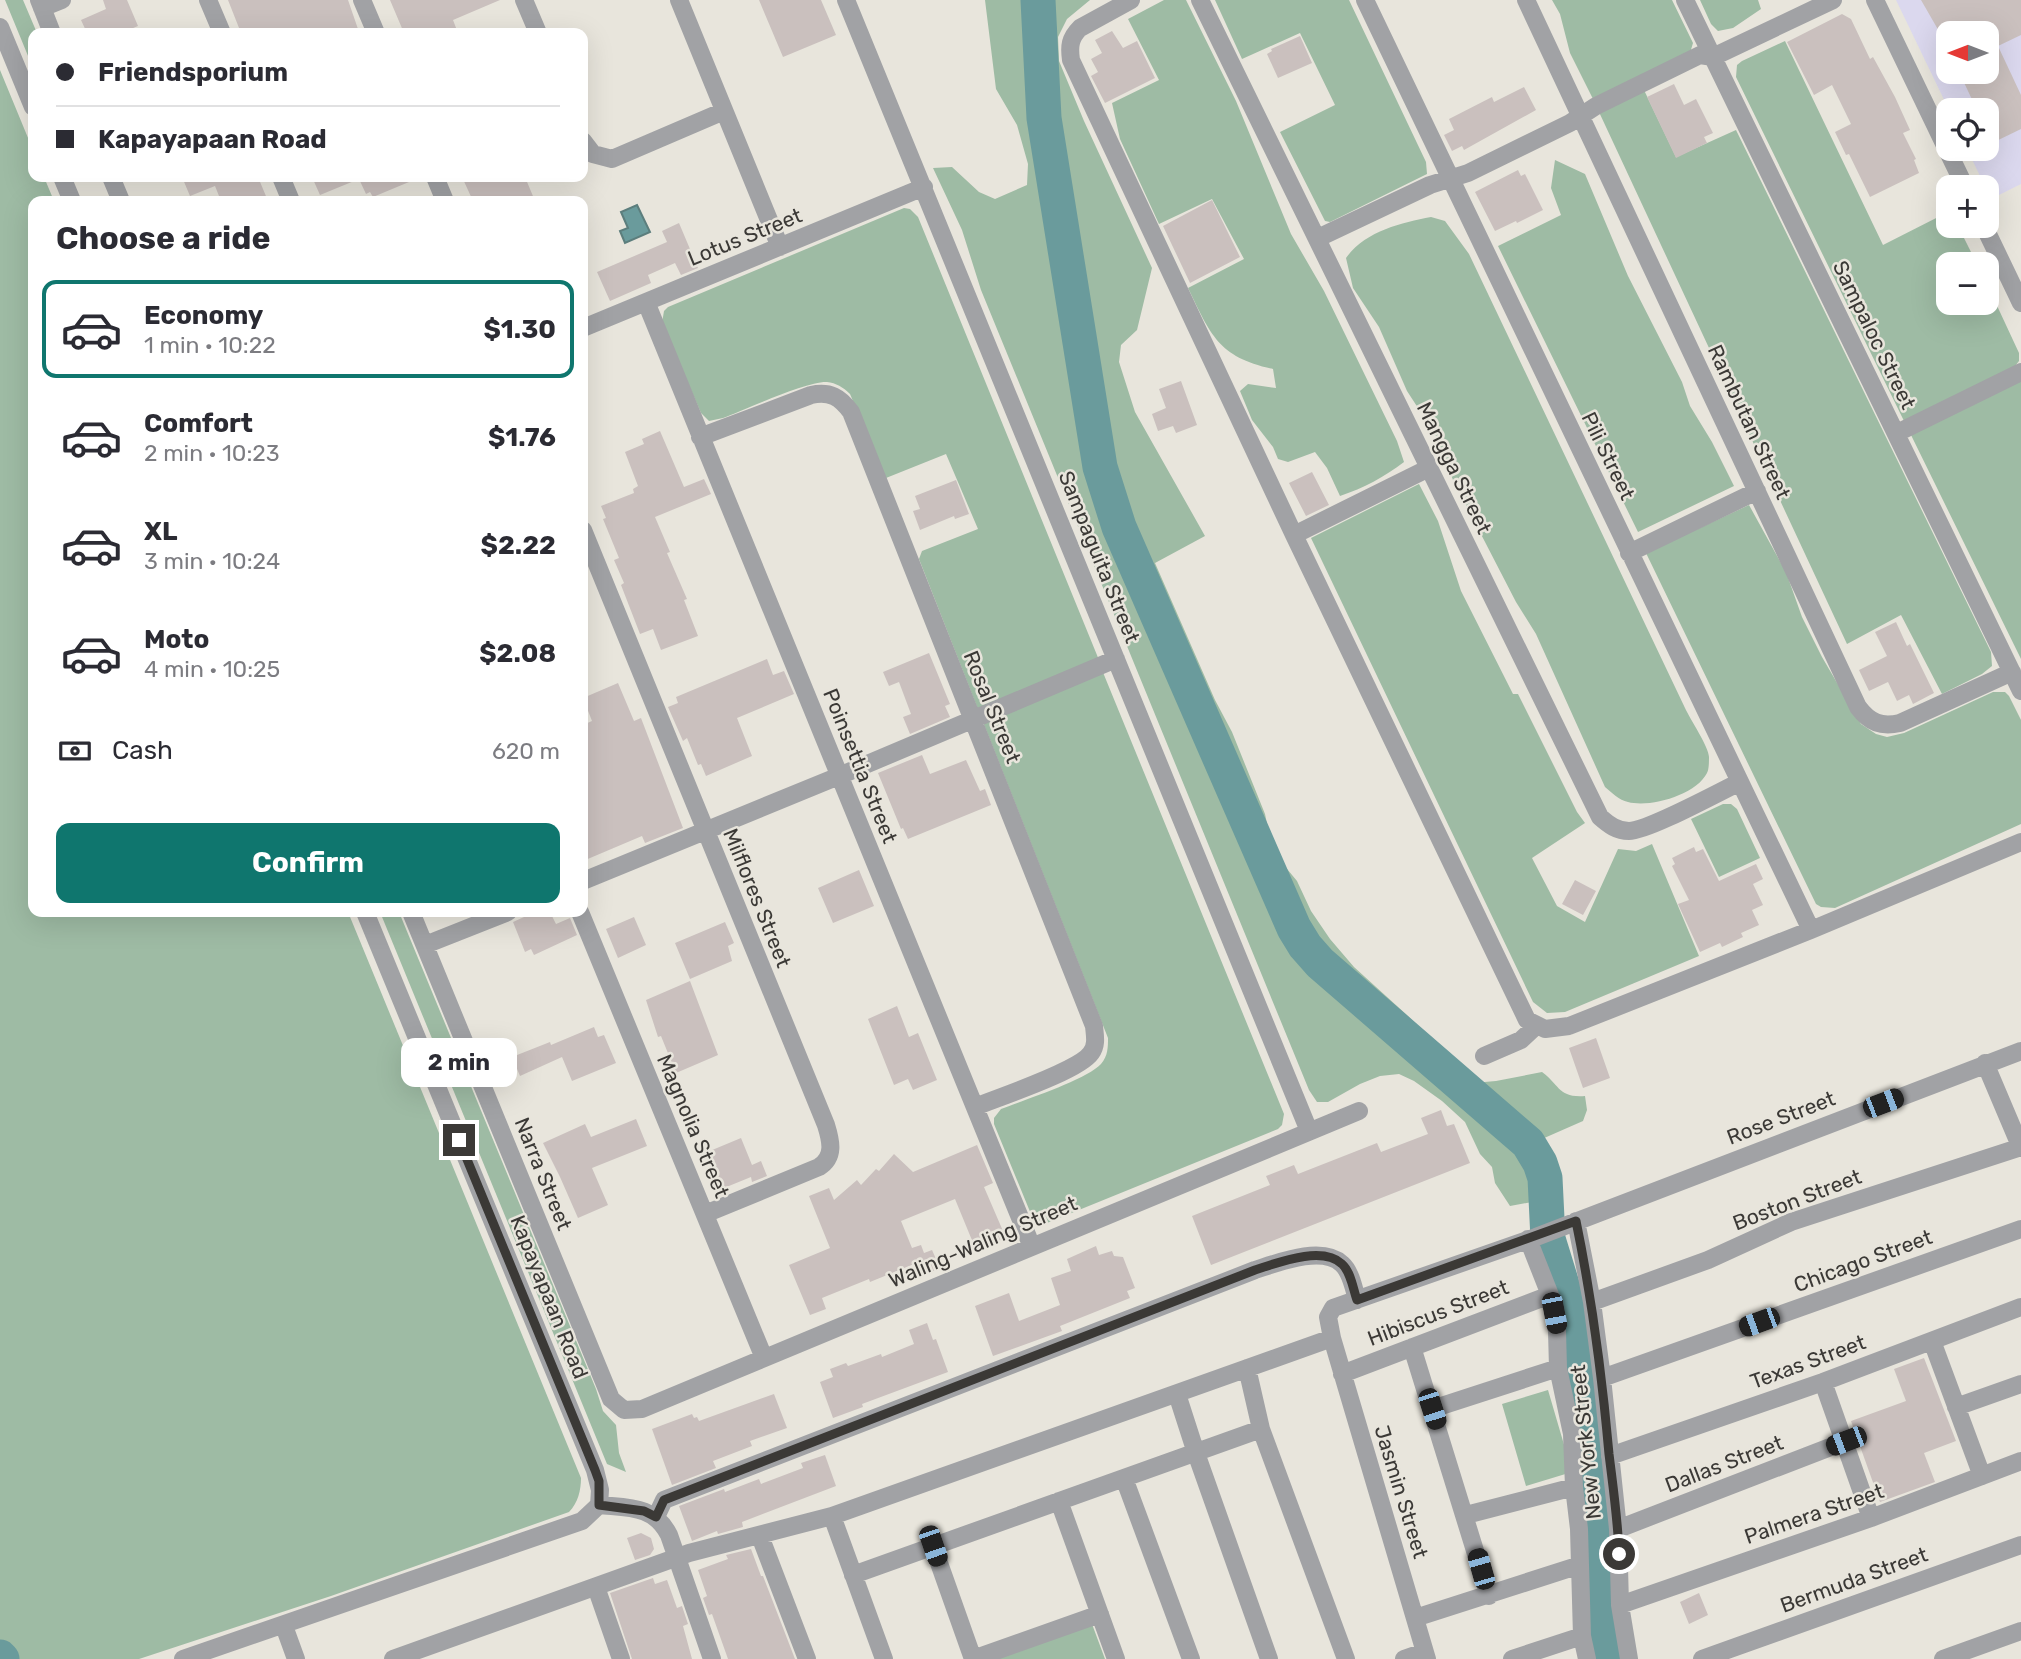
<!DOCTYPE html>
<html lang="en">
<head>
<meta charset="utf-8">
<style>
  :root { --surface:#fff; --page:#f7f7f7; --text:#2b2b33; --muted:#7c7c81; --line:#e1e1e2; --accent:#0f766e }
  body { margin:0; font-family:Rubik,sans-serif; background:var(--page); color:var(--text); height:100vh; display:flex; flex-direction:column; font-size:26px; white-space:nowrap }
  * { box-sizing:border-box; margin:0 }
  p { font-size:23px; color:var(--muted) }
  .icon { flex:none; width:38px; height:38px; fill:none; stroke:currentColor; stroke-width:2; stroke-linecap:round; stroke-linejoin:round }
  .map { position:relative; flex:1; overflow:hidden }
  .drawer { position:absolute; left:28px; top:196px; width:560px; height:721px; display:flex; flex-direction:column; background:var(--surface); border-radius:14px; box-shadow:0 7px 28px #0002 }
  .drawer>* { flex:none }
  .hud { position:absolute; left:28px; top:28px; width:560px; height:154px; border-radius:14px; box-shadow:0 7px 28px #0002; display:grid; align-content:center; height:154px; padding:0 28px; background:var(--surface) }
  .needle { width:46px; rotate:270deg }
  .tools { position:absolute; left:1936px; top:21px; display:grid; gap:14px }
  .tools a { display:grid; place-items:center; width:63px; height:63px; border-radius:14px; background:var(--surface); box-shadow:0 7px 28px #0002; font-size:35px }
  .end { position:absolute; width:32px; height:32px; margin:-16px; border:9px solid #3b3936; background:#fff; box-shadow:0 0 0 4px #fff }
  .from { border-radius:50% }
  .bubble { position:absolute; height:49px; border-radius:14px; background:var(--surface); box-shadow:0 7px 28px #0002; font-size:23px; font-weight:700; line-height:49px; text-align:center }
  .car { position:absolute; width:21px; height:42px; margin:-21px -10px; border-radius:9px; box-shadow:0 0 5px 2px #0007; background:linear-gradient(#222 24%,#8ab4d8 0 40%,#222 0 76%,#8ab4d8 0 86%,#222 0) }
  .hud b { display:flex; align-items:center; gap:24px; height:66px; font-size:26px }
  .hud b+b { border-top:2px solid var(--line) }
  .hud i { width:18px; height:18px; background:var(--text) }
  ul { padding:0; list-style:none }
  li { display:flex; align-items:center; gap:21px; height:98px; margin:0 14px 10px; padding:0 14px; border:4px solid transparent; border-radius:14px }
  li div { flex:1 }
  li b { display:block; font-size:26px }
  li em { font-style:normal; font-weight:700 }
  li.selected { border-color:var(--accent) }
  li>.icon { width:63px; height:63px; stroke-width:1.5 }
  h2 { padding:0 28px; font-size:32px; line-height:84px }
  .pay { display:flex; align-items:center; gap:18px; height:77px; padding:0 28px; font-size:26px }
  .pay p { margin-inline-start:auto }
  .cta { display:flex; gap:14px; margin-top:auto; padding:14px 28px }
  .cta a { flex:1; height:80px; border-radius:14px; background:var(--accent); color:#fff; font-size:28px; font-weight:700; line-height:80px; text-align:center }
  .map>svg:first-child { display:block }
</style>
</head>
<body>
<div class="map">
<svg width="2021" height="1659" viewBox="0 0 2021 1659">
  <rect width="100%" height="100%" fill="#e8e5dc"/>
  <path fill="#dbd8ee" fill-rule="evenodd" d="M1896 0H2021V184L1991 199 1967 149H1986V110H1949ZM1948 33H1986V72H1948Z"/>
  <path fill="#9ebba4" d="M5 0H23L37 33H33V68Z
    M985 0H1090L1067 19 1058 37 1059 61 1084 121 1152 268 1137 330 1121 345 1119 362 1135 412 1205 536 1155 563 1215 700 1232 732 1265 814 1273 852 1297 881 1311 911 1330 939 1354 967 1408 1016 1461 1073 1473 1083 1496 1081 1542 1072C1560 1085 1558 1098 1585 1096L1587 1110 1583 1121 1542 1139 1543 1164 1549 1186 1532 1202 1510 1206 1495 1183 1492 1167 1480 1154 1465 1122 1442 1101 1414 1081 1399 1074 1380 1076 1360 1084 1328 1102H1317L1309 1090 981 290 962 230 933 168 952 167 979 192 995 199 1027 185 1028 164 1017 125 996 89Z
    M1164 0H1186L1236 101 1291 234 1324 291 1397 441 1404 462C1384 477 1364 488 1340 496L1327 468 1315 452 1288 462 1278 459 1273 447 1252 420 1240 391 1248 384 1276 388 1273 369C1218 357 1211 335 1188 288L1244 259 1212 199 1159 224 1120 139 1112 103 1159 80 1128 19Z
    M1215 0H1349L1426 162 1427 174 1330 222 1325 221 1280 132 1335 105 1300 33 1242 59Z
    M1552 0H1672L1693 43 1690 53 1593 99 1570 53 1560 14Z
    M1700 0H1758L1761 9 1733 28 1718 31 1711 24Z
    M1785 41 1883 245 1948 212V226H1958L1977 264H1948V303H1986V282L2019 353V361L2015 366 1904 421 1736 77 1737 65 1742 61Z
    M0 70 33 150V177H44L54 201H33V912H348L581 1478C581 1490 578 1503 569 1512L331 1596 139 1659H0Z
    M1644 90 1676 157 1736 130 1991 652 1992 666 1982 674 1942 694 1901 615 1847 644 1599 112Z
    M1555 160 1585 174 1628 276 1682 382 1690 406 1712 442 1734 486 1638 532 1498 246 1561 215 1551 188Z
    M904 208 910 209 918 217 1099 660 979 712 919 559 922 551 978 529 946 454 886 478 850 394C843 387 836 383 827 382 807 381 744 410 723 418L709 421 701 413 662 323 664 311 668 307Z
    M1431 217 1445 221 1469 254 1685 708C1690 719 1709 747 1709 757 1709 761 1709 770 1707 773 1696 795 1650 808 1628 802 1619 800 1612 793 1605 787L1536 634 1516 602 1453 480 1435 434 1407 391 1379 327 1353 288 1346 258C1365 231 1401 223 1431 217Z
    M2021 380V659L1911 435Z
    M1419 484 1438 521 1461 591 1513 694H1518L1577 812 1585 823 1532 858 1557 906 1585 922 1618 849 1636 851 1652 844 1699 956 1565 1012 1547 1013 1533 1002 1311 538Z
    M1749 505 1786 572 1802 617 1822 657 1861 724 1876 734 1887 737 1904 733 1993 692H2005L2009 696 2021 720V824L1835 908 1821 907 1816 904 1646 553Z
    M1102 670 1284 1114 1282 1125 1278 1129 1042 1225 1033 1219 994 1124V1118L1001 1109C1024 1100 1086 1080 1101 1064 1108 1056 1108 1047 1108 1038L983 722Z
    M1723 804H1731L1737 809 1760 858 1719 877 1691 819Z
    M380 912H399L596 1389 603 1411 616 1425 619 1453 626 1472 607 1464Z
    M1548 1390 1572 1472 1526 1486 1502 1404Z
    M1092 1624 1105 1659H993Z"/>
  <path fill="#6a9b9c" stroke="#5c7e7d" stroke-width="2" d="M637 205 650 232 625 243 620 231 628 228 621 212Z"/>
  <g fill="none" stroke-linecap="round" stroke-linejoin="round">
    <path stroke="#6a9b9c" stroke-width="35" d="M1038 0 1044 118 1100 467 1119 527 1294 928 1305 946 1320 963 1528 1143 1540 1163 1545 1178 1548 1239 1569 1307 1597 1552 1598 1612 1609 1659
      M0 1657 2 1659"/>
  </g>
  <path fill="#cac0be" d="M103 0H127L138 26 121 33H87L81 20 106 9Z
    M228 0H348L358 29 348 33H241Z
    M390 0H500L453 20 458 33H404Z
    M759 0H821L836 35 783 57Z
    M1921 0H2021V35L1998 46 2021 95V129L1986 146V110H1977L1959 72H1986V33H1940Z
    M1842 14 1851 19 1870 59 1873 57 1895 97 1910 130 1903 133 1916 159 1914 160 1919 173 1870 197 1849 154 1846 155 1835 132 1851 124 1832 85 1814 95 1787 42Z
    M1112 31 1123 48 1137 41 1155 78 1105 103 1091 76 1098 72 1091 59 1102 53 1095 40Z
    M1300 36 1312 63 1278 78 1267 54 1272 51 1271 49Z
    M1674 84 1684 105 1696 99 1713 133 1704 137 1707 143 1676 158 1647 97Z
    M1524 87 1536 110 1464 150 1462 146 1452 151 1444 135 1454 130 1449 119 1492 97 1494 102Z
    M1518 170 1521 176 1525 174 1543 210 1517 223 1516 221 1495 231 1475 192Z
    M182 177H258L268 201H221L215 186 190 196Z
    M312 177H421L373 197 370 192 366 194 359 179 320 195Z
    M462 177H525L535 201H473Z
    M1212 200 1240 257 1190 283 1163 226Z
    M679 223 698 268 681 275 675 263 648 275 651 283 610 301 597 272 667 242 662 231Z
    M1181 381 1197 425 1176 433 1173 426 1158 431 1152 414 1166 408 1159 389Z
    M660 431 684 487 704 479 711 494 655 517 670 552 667 553 687 599 684 600 698 636 661 650 653 629 640 634 621 585 624 583 614 560 619 558 603 519 606 518 601 506 634 493 633 489 638 486 625 452 644 444 642 439Z
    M1312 472 1329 505 1306 516 1289 483Z
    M956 480 969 514 955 519 954 516 920 530 913 511 920 509 915 496Z
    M1896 622 1907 646 1910 644 1934 693 1913 704 1909 695 1897 701 1888 682 1869 691 1859 670 1887 656 1875 632Z
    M929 653 950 704 945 706 950 717 910 734 903 717 911 714 899 682 889 686 883 672Z
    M767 659 773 675 784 671 794 694 737 718 752 756 706 776 701 764 698 765 687 738 683 741 668 707 678 703 676 697Z
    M618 683 634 721 641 718 683 828 645 843 642 836 583 861V725L592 721 583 698Z
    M922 755 930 774 966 760 980 791 985 789 991 805 908 839 903 828 901 829 878 773Z
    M1694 847 1696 852 1703 849 1719 881 1756 864 1763 879 1753 884 1763 905 1752 910 1759 925 1741 933 1743 937 1722 947 1720 943 1700 952 1678 904 1689 900 1672 866 1675 864 1672 858Z
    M859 870 874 906 833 923 818 888Z
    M1575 880 1596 891 1583 915 1562 904Z
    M535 912H550L556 924 570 918 577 935 534 955 531 949 525 952 513 922Z
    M634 917 646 945 618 958 606 929Z
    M725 922 734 943 728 946 732 961 690 979 675 943Z
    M690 981 718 1055 676 1073 661 1036 658 1037 646 1000Z
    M897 1006 909 1037 918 1033 937 1080 913 1090 908 1079 894 1085 868 1019Z
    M594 1027 598 1037 604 1035 616 1063 572 1081 562 1057 520 1076 512 1057 550 1042 551 1045Z
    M1596 1038 1610 1078 1583 1088 1569 1048Z
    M1441 1110 1447 1126 1454 1124 1470 1163 1211 1265 1192 1216 1270 1185 1266 1176 1294 1165 1298 1174 1377 1143 1381 1152 1428 1134 1421 1118Z
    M636 1119 647 1146 592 1168 608 1205 578 1218 560 1177 543 1143 585 1124 591 1137Z
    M741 1138 752 1165 761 1161 767 1176 752 1182 751 1177 719 1190 705 1153Z
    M977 1145 993 1183 984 1187 1006 1238 976 1250 955 1199 901 1221 912 1248 921 1245 924 1253 932 1250 940 1268 920 1277 914 1264 870 1282 869 1279 822 1298 826 1309 810 1315 789 1265 830 1248 809 1196 829 1188 834 1200 857 1180 861 1185 876 1169 879 1171 894 1154 913 1172Z
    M1096 1246 1099 1255 1112 1251 1114 1256 1123 1257 1135 1288 1127 1291 1130 1298 1060 1326 1062 1331 993 1356 975 1306 1009 1293 1019 1321 1060 1305 1051 1278 1071 1271 1067 1259Z
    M927 1323 933 1340 936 1339 948 1372 862 1404 863 1407 833 1418 820 1382 833 1377 830 1369 846 1363 848 1366 881 1354 882 1357 914 1344 909 1330Z
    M1924 1358 1956 1441 1924 1453 1935 1482 1880 1502 1851 1421 1906 1401 1894 1369Z
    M774 1394 787 1428 750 1441 752 1446 713 1461 716 1468 672 1485 652 1429 692 1414 694 1418 697 1417 699 1421Z
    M825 1455 836 1486 742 1522 743 1527 718 1534 717 1531 692 1541 679 1506 724 1489 725 1492 759 1479 761 1484 803 1468 801 1463Z
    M641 1533 651 1538 654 1549 650 1555 635 1560 627 1538Z
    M751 1549 761 1576H763L795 1659H728L712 1614 709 1615 703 1598 707 1596 698 1570 728 1559 726 1555Z
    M653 1578 655 1584 667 1580 677 1608 682 1606 688 1624 683 1626 692 1659H632L610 1593Z
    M1699 1593 1708 1615 1689 1624 1680 1602Z"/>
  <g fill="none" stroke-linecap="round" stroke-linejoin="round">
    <path stroke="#a1a2a5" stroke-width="18" d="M39 0 52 33
      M208 0 222 33
      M362 0 376 33
      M524 0 538 33
      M679 0 780 247
      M846 0 1309 1131
      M1131 0 1080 28C1070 38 1069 46 1071 60L1294 535 1527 1020 1545 1029 1569 1026 1811 930 2021 842
      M1200 0 1600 817C1609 825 1617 831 1629 831 1648 831 1719 792 1740 782
      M1365 0 1811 930
      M1526 0 1858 707C1870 723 1881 727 1900 723L2012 672
      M1685 0 2021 691
      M1875 0 1965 187
      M42 8 62 0
      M0 27 33 107
      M583 141 593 154 612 159 724 111
      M62 177 72 201
      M111 177 121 201
      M281 177 291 201
      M435 177 445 201
      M1984 226 2021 303
      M1318 238 1430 185 1468 173 1570 123 1596 106 1700 55 1713 57 1833 0
      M646 302 1032 1247
      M583 328 924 187
      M1897 433 2021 372
      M700 437 811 395C830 391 840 397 851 412L1094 1026C1095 1036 1097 1045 1091 1053 1079 1071 999 1097 975 1107
      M583 530 826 1125C831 1141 835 1157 819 1167L705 1214
      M1294 535 1429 468
      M1629 553 1757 491
      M583 881 839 776 1116 659
      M365 912 595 1470 600 1490 599 1505
      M411 912 611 1399 624 1410 642 1409 1359 1111
      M580 912 764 1358
      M425 945 508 912
      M1484 1056 1521 1040 1536 1026
      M1985 1063 2021 1148
      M1576 1221 1592 1302 1602 1378 1618 1529 1620 1605 1629 1659
      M1528 1239 1550 1295 1557 1331 1558 1368 1572 1434 1574 1487 1579 1529 1582 1636 1587 1659
      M1592 1302 1708 1260 1791 1222 2021 1147
      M1932 1341 1982 1476
      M1412 1347 1489 1596
      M1247 1368 1261 1429 1346 1659
      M1342 1374 1550 1295
      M1602 1378 2021 1229
      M1823 1382 1871 1518
      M1177 1394 1196 1453 1269 1659
      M1956 1407 2021 1384
      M1432 1409 1558 1368
      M1610 1456 1823 1382 2021 1307
      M1124 1478 1191 1659
      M1059 1501 1116 1659
      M599 1505C628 1508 654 1505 669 1535L712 1659
      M1466 1515 1574 1487
      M832 1516 884 1659
      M656 1517 664 1500 1255 1270C1277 1263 1322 1245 1342 1264 1351 1272 1354 1289 1357 1300
      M1618 1529 1846 1441
      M760 1536 807 1659
      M933 1546 973 1659 1100 1614
      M853 1575 1261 1429
      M596 1587 621 1659
      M1620 1605 1871 1518 2021 1461
      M1415 1618 1580 1565
      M284 1626 296 1659
      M183 1659 582 1521 599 1505
      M393 1659 689 1553 832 1516 1332 1338
      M1404 1659 1424 1652
      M1427 1659 1332 1338 1328 1317 1333 1308 1536 1237 2021 1051
      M1512 1659 1582 1636
      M1702 1659 2021 1545
      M1943 1659 2021 1631"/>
  </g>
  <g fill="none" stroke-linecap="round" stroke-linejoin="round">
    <path stroke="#3b3936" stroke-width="9" d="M459 1140 595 1470 599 1481V1505L644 1511 656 1517 664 1500 1255 1270C1277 1263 1322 1245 1342 1264 1351 1272 1353 1289 1357 1300L1576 1221C1592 1299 1602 1375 1609 1454 1613 1487 1618 1520 1619 1554"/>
  </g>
  <g text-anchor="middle" stroke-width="5" stroke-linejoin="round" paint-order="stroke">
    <g font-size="21" fill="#3b3936" stroke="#e8e5dc">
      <text transform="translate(745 237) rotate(-22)" y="7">Lotus Street</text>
      <text transform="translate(1874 335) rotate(64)" y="7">Sampaloc Street</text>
      <text transform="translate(1749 422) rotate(65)" y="7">Rambutan Street</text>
      <text transform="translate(1608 456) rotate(64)" y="7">Pili Street</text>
      <text transform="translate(1454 468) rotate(64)" y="7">Mangga Street</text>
      <text transform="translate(1099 557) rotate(68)" y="7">Sampaguita Street</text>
      <text transform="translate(992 707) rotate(68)" y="7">Rosal Street</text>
      <text transform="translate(860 766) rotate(68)" y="7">Poinsettia Street</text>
      <text transform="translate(757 898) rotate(68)" y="7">Milflores Street</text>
      <text transform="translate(1781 1118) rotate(-21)" y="7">Rose Street</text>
      <text transform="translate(693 1126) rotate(67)" y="7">Magnolia Street</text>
      <text transform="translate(543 1174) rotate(68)" y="7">Narra Street</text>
      <text transform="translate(1797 1200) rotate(-21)" y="7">Boston Street</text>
      <text transform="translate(983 1242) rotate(-23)" y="7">Waling-Waling Street</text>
      <text transform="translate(1863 1261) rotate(-20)" y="7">Chicago Street</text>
      <text transform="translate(549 1297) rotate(68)" y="7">Kapayapaan Road</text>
      <text transform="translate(1438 1313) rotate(-21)" y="7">Hibiscus Street</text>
      <text transform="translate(1808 1362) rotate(-20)" y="7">Texas Street</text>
      <text transform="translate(1586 1442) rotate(-96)" y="7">New York Street</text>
      <text transform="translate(1724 1464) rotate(-21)" y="7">Dallas Street</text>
      <text transform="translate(1401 1492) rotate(73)" y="7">Jasmin Street</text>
      <text transform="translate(1814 1514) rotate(-19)" y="7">Palmera Street</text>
      <text transform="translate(1854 1580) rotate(-20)" y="7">Bermuda Street</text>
    </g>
  </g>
</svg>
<div class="tools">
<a><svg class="needle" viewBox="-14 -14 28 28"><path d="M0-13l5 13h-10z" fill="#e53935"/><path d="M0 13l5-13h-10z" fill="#7c7c81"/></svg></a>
<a><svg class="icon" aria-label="locate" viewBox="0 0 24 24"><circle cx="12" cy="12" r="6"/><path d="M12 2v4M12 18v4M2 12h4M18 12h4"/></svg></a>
<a>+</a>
<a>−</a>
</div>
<i class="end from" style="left:1619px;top:1554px"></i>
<i class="end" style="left:459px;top:1140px"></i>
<div class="bubble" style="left:401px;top:1038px;width:116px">2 min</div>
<i class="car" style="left:1883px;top:1103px;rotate:69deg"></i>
<i class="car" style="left:1554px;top:1313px;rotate:169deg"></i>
<i class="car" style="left:1759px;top:1322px;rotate:250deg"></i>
<i class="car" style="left:1432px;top:1409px;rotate:162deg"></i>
<i class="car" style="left:1846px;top:1441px;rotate:249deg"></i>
<i class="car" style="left:933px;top:1546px;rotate:161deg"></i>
<i class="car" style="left:1481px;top:1569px;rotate:344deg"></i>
<div class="hud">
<b><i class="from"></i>Friendsporium</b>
<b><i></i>Kapayapaan Road</b>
</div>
<section class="drawer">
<h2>Choose a ride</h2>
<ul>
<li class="selected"><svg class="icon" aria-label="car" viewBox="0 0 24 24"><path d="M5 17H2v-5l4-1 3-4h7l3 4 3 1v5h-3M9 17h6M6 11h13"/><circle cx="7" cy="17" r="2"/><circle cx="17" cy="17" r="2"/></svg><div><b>Economy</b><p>1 min · 10:22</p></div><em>$1.30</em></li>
<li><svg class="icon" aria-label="car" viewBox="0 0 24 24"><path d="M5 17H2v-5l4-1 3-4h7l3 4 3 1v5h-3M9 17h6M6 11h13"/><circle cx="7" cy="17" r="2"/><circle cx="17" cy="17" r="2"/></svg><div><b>Comfort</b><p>2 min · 10:23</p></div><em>$1.76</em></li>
<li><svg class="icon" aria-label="car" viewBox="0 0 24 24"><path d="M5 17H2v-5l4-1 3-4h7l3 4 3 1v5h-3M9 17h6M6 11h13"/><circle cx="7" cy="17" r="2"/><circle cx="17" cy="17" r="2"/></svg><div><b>XL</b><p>3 min · 10:24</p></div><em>$2.22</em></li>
<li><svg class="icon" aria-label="car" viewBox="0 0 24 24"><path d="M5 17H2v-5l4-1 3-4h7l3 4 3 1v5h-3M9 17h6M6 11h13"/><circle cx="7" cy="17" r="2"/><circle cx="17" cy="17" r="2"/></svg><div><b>Moto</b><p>4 min · 10:25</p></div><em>$2.08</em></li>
</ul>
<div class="pay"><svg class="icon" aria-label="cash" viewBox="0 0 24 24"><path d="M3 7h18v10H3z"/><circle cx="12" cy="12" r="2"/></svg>Cash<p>620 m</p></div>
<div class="cta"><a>Confirm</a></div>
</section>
</div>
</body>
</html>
